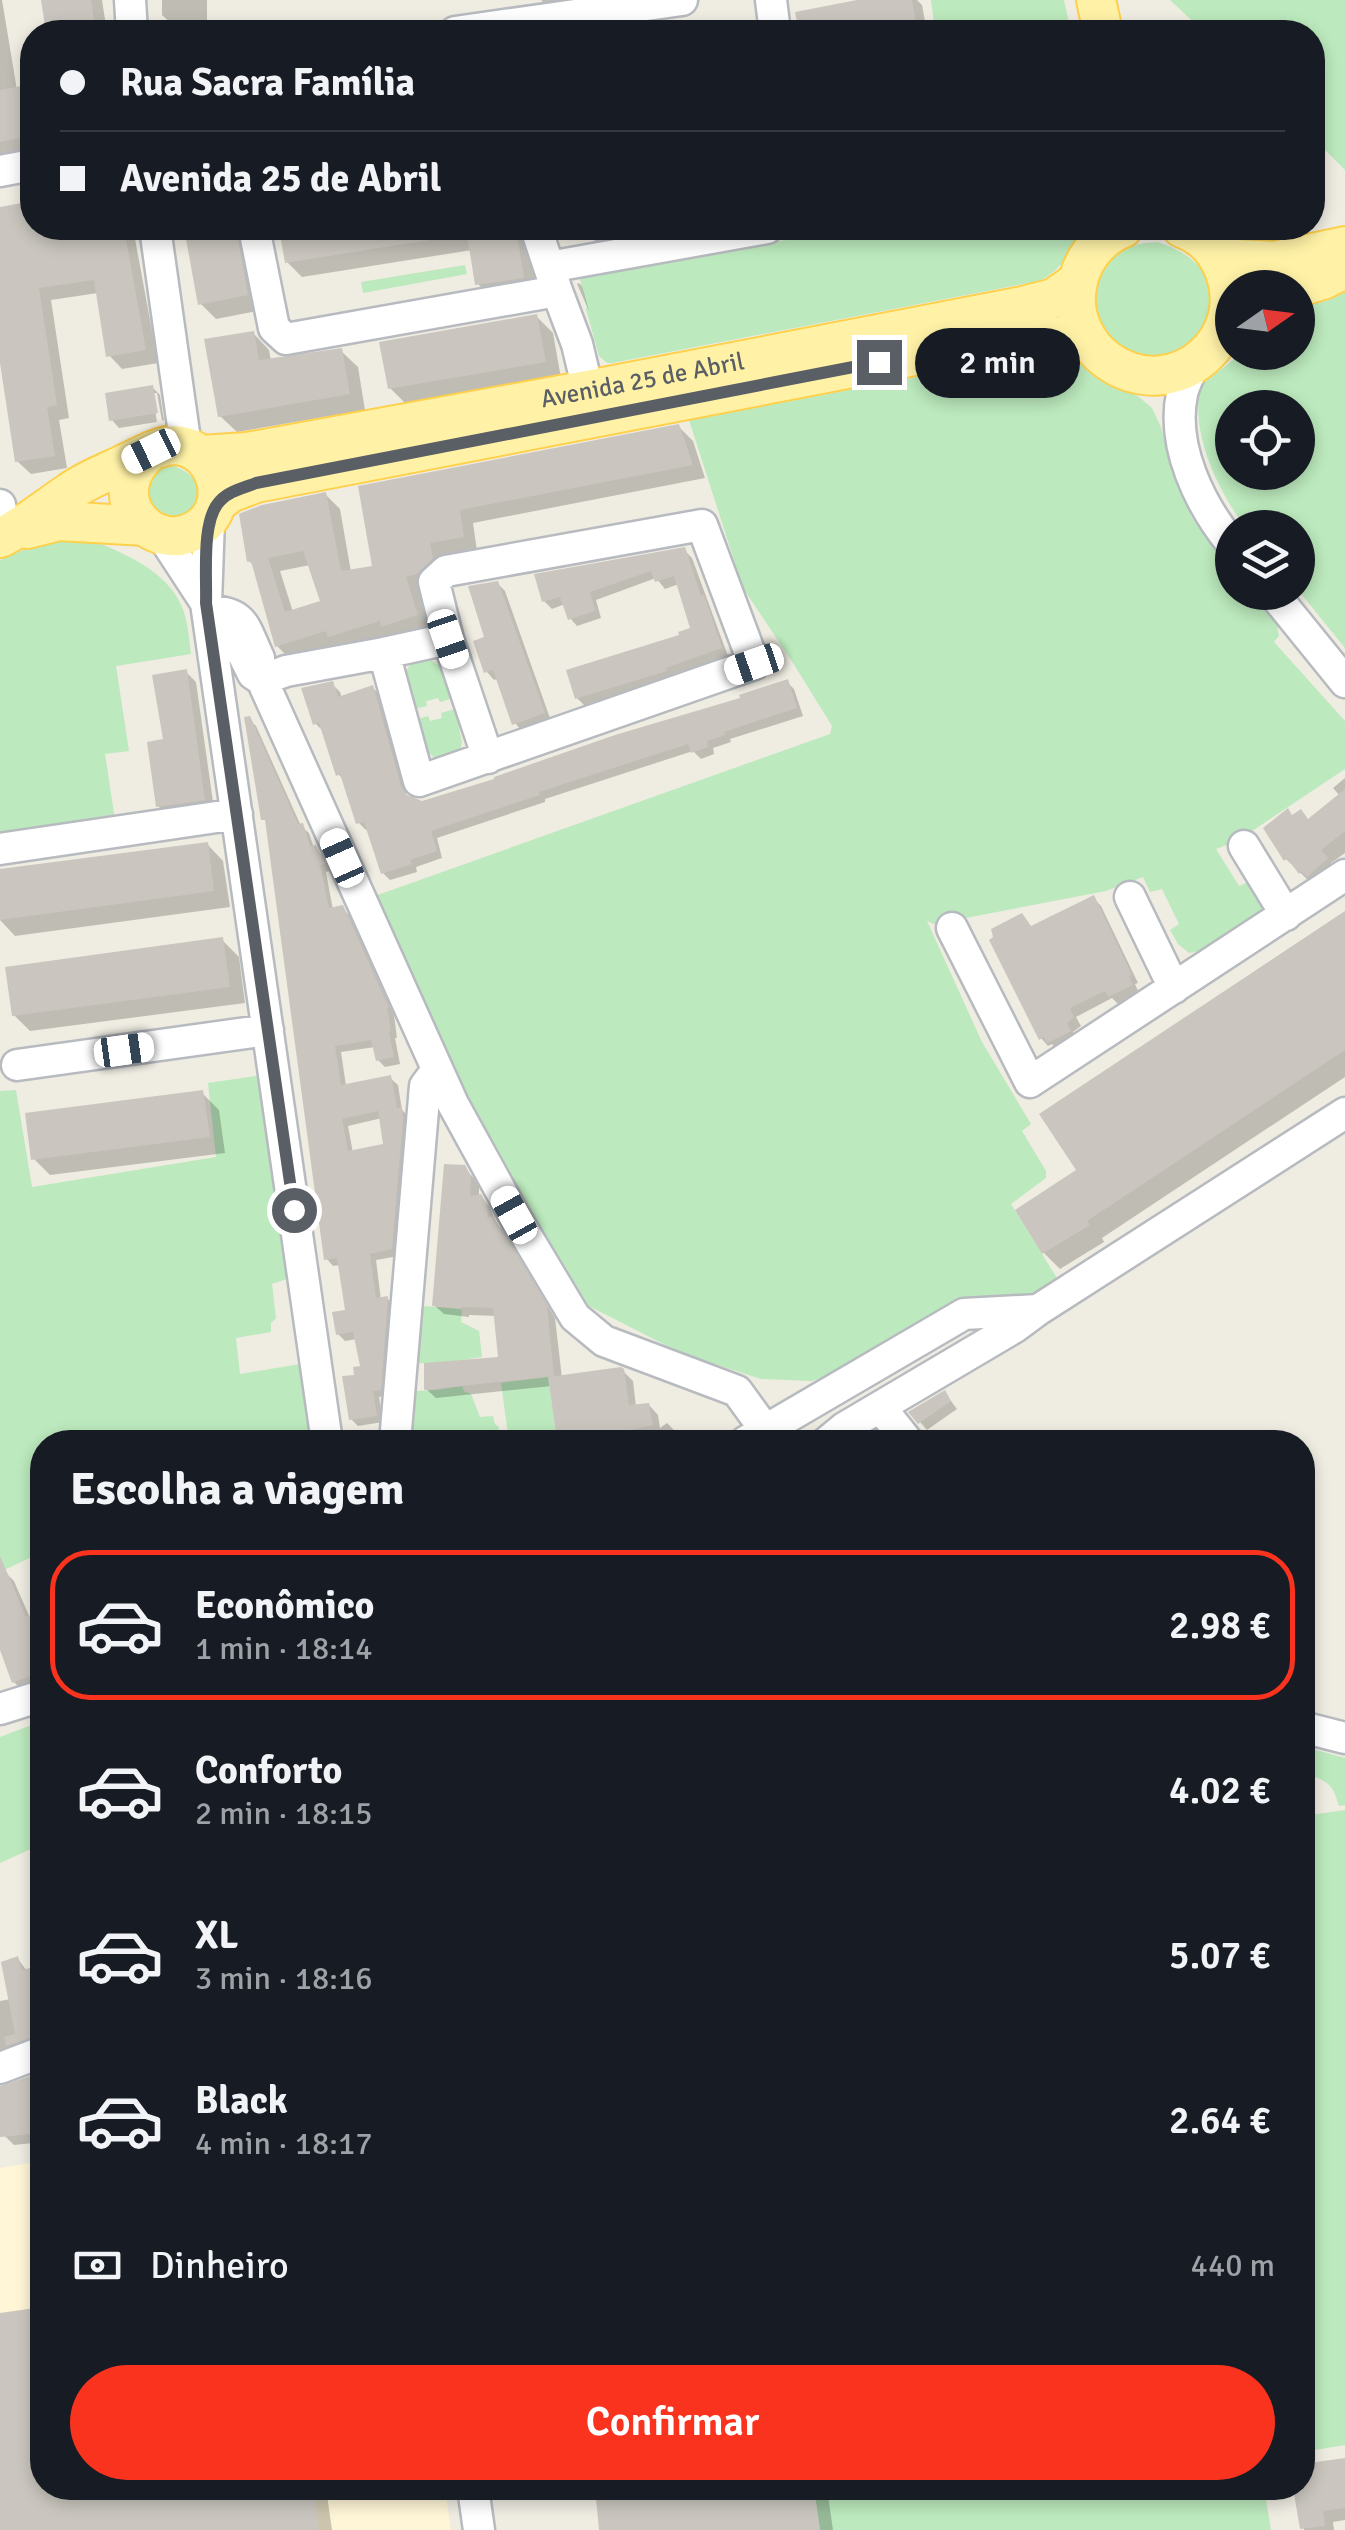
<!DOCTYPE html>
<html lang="pt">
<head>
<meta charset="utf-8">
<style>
  :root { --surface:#171b24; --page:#242831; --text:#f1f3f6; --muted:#9ea1a6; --line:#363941; --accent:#f9331e }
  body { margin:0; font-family:Signika,sans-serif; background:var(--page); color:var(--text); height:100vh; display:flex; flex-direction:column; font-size:38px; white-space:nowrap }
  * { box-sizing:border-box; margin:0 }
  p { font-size:32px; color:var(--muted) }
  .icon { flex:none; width:55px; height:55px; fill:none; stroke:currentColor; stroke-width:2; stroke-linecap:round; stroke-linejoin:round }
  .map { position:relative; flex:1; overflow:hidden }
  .drawer { position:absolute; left:30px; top:1430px; width:1285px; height:1070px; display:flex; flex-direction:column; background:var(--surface); border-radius:40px; box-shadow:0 5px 15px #0003 }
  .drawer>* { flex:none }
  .hud { position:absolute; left:20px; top:20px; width:1305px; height:220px; border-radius:40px; box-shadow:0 5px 15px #0003; display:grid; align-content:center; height:220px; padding:0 40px; background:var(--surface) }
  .needle { width:65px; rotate:76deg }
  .fabs { position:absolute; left:1215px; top:270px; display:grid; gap:20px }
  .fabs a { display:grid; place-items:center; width:100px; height:100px; border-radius:50%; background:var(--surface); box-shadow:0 5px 15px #0003; font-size:50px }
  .end { position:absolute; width:45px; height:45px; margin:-22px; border:12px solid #5a5f65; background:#fff; box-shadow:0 0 0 5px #fff }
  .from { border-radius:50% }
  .bubble { position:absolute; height:70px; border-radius:35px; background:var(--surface); box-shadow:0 5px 15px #0003; font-size:32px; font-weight:600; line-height:70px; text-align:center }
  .car { position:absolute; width:30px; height:60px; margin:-30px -15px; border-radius:12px; box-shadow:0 0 8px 2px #0007; background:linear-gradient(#fff 24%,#345 0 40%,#fff 0 76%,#345 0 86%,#fff 0) }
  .hud b { display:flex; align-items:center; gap:35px; height:95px; font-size:38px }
  .hud b+b { border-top:2px solid var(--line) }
  .hud i { width:25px; height:25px; background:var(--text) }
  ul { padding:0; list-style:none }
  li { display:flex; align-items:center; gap:30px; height:150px; margin:0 20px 15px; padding:0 20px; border:5px solid transparent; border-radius:40px }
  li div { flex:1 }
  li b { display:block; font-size:38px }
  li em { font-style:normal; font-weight:600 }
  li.current { border-color:var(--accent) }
  li>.icon { width:90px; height:90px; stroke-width:1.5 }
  h2 { padding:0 40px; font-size:45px; line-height:120px }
  .pay { display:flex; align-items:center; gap:25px; height:110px; padding:0 40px; font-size:38px }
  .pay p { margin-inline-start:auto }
  .cta { display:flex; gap:20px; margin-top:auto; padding:20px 40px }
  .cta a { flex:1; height:115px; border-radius:60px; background:var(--accent); color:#fff; font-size:40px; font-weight:600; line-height:115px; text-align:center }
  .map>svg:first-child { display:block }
</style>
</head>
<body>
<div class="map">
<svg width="1345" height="2530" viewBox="0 0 1345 2530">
  <rect width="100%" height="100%" fill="#efece2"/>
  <path fill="#fff6d7" d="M42 2161V2488H445L451 2530H0V2168Z"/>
  <path fill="#bce9bd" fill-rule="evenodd" d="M931 0H1064L1071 32H935Z
    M1170 0H1345V170L1313 138 1312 32H1204Z
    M857 228H1091C1076 244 1060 272 1039 281L612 363H607L599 356 586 309 587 307 579 275Z
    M1157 242C1189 251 1223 278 1212 316 1208 328 1198 341 1192 351L1135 365 1091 323C1092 311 1089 294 1092 282 1100 253 1131 243 1157 242Z
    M465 265 467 274 363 293 361 282Z
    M1345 293V648L1298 590V528L1245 527C1217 488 1191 436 1200 386L1233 360 1237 353 1298 352V304L1326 301ZM1232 408H1298V472H1232Z
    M1053 352 1068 355 1097 376 1139 397 1152 408 1161 427 1171 470 1192 518 1232 571V592L1250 593 1277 625 1279 636 1274 642 1345 721V769L1237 841 1216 849 1239 886 1248 882C1259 889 1266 905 1258 917L1205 950 1189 953 1178 944 1170 930 1179 924 1162 889 1150 892 1143 877 1106 891 934 924 927 921 982 1042 1031 1124 1022 1131 1046 1171V1178L1011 1204 1060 1283 1044 1295 812 1381 761 1379 681 1353 589 1306 495 1151 414 993 372 897 830 734 832 726 793 663 743 588 689 420Z
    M167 465C186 467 207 484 196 505 194 510 189 514 186 519L151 517 143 481 158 467Z
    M89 539C123 553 167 570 182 607 188 621 189 639 191 654L116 666 129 751 105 754 115 820 0 836V560C34 544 51 541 89 539Z
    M428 658 444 669 453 698 440 702 438 698 426 701 427 706 413 709C410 697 400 674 411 664 413 661 425 659 428 658Z
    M455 709 462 742 459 753 439 761 424 749 415 720 428 716 430 721 442 718 441 713Z
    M262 1075 287 1279 272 1284 276 1318 271 1323V1332L236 1338 240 1374 300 1364 311 1442H42V1552L0 1572V1091L16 1090 32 1187 216 1157 208 1083Z
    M422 1306 461 1309 462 1311 461 1322 479 1331 482 1357 436 1364 417 1363Z
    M548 1377 556 1434 573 1432 576 1442H509L501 1383Z
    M462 1386 464 1391 471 1394 480 1417 493 1416 495 1424 499 1427 498 1432 481 1438 411 1442 415 1391 437 1390Z
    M42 1721V1844L0 1863V1737Z
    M1302 1746 1345 1758V1805L1339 1806C1332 1781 1326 1781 1303 1773Z
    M1345 1810V2445L1303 2452V1816Z
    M814 2488H1264L1271 2530H820Z"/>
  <path fill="#0003" fill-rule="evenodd" d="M0 0H2L17 90 32 87V152L0 158Z
    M44 0H102L107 32H49Z
    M162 0H207V25L174 26 162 15Z
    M541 0H583L549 8Z
    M871 0H917L922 5 927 32H802L798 14Z
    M32 204V228H133L158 363 122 369 109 355 98 293 51 300 69 418 59 420 67 468 31 474 17 461 0 347V210Z
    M186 228H247L263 310 216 319 200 303Z
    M281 228H528L538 292 493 299 478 284 472 250 302 277 287 262Z
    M582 228H685L598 244Z
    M579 283 582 286 589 311 577 284Z
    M536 316 553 333 561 378 407 405 390 388Z
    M253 333 269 350 271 361 341 351 358 367 365 410 237 432 220 416Z
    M152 387 160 395 164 420 162 421 157 393H152L157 422 119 428 112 420Z
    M679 427 693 441 705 478 473 523 477 551 442 557 445 573 432 587 419 590 431 629 398 639 392 634 344 649 339 644 291 660 277 646 256 567 249 561 326 495 340 509 351 572 375 568 361 488ZM310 565 323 603 293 612 280 571Z
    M684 550 692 558 728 656 672 675 673 678 585 706 577 698 694 630 679 584 665 589 656 578 596 600 601 618 577 626 570 618 565 604 552 609 544 601Z
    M497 583 505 591 551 721 522 731 515 723 499 678 494 680 487 672V639Z
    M186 672 196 682 214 809 168 816 158 806 166 741Z
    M787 682 794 689 803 716 730 739 731 742 713 748 714 754 701 759 693 751 545 799V802L437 838 442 858 416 867 417 872 390 880 383 873 369 829 366 830 359 823 346 782 338 774 322 730 315 723 332 684 340 692 342 698 373 688 380 695 407 796 421 804 743 700Z
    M249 719 256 726 301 826 309 833 314 848 322 855 330 871 326 872 333 910 342 908 349 915 394 1015 397 1038H395L400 1064 385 1067 378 1060 375 1047 341 1052 346 1086 390 1078 398 1085 402 1110 408 1116 399 1256 376 1260 381 1300 388 1299 394 1306 387 1396 379 1397 383 1422 358 1426 351 1419 363 1368 357 1339 345 1341 338 1334 348 1313 340 1265 333 1266 326 1258 268 823 264 819ZM382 1118 386 1146 353 1153 348 1126Z
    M1345 778V853L1331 863 1338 872 1312 884 1286 859 1293 817 1309 821 1340 796 1333 788Z
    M207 844 223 861 230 907 15 936 0 920V872Z
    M1093 898 1101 906 1138 983 1135 984 1139 993 1118 1004 1112 998 1076 1017 1081 1026 1073 1032 1076 1039 1056 1049 1052 1044 1048 1046 1041 1038 1022 916 1032 928Z
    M1345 914V1077L1102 1238 1104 1242 1060 1269 1044 1253 1018 1210 1079 1171Z
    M222 940 239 957 245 1003 30 1031 14 1015Z
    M202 1093 219 1110 225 1153 50 1175 33 1158Z
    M464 1168 474 1178 479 1187V1195L490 1207 496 1223 502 1229 555 1318 562 1378 623 1371 633 1381 636 1407 649 1405 658 1415 660 1428 667 1423 677 1433 682 1442H568L559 1433 552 1386 436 1398 426 1389 501 1359 497 1316 469 1315V1317L444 1314 434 1305Z
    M945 1393 957 1409 927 1430 920 1422Z
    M875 1434 883 1442H862Z
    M507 1437 512 1442H490V1441Z
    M5 1572 14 1581 30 1618 42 1613V1684L23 1691 14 1682 0 1643V1575Z
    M42 1847V1881L31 1852Z
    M18 1959 27 1971 42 1967V2043L0 2061V2001L11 1999Z
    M42 2075V2129H33V2143L14 2145 5 2136 0 2109V2088H7Z
    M42 2309V2488H326L332 2530H0V2315Z
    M1345 2460V2520L1333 2522 1334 2530H1304L1296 2488H1302Z
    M597 2488H827L833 2530H602Z"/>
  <path fill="#cac6bf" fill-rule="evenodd" d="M41 0H91L96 32H46Z
    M857 0H912L918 32H799L795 12Z
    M32 84V136L0 142V90Z
    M32 201V228H124L146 350 106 357 94 280 39 288 57 405 47 407 55 456 15 462 0 363V207Z
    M184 228H236L248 295 198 305Z
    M279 228H447L448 237 285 263Z
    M466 228H516L524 278 475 285Z
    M537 314 546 362 388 389 379 342Z
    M254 331 259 360 342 348 350 394 218 417 204 339Z
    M153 385 158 413 109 421 105 393Z
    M679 424 693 465 460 510 464 537 430 543 433 558 417 574 406 577 418 615 381 627 380 621 328 637 326 631 275 647 251 561 247 562 239 514 241 513 262 505 326 492 341 571 372 566 358 486ZM303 551 320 601 285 612 268 558Z
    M685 547 701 596 704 595 722 648 666 668 667 671 575 699 566 670 679 635 678 632 690 628 674 576 655 582 651 571 590 592 595 611 568 620 560 597 542 602 534 574Z
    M498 581 545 713 512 725 493 670 484 673 473 641 484 637 468 586Z
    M187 669 205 800 156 807 147 742 163 739 152 675Z
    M788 679 797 708 724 732 725 735 707 741 708 747 691 753 688 744 539 792 540 795 431 831 437 851 410 860 412 864 381 874 364 822 356 824 340 774 336 776 319 723 313 725 301 688 333 681 338 697 373 685 401 786 407 795 422 801 494 779V777L615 735 740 698 739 695Z
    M250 716 298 824 303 823 310 846 316 845 325 864 320 865 329 908 343 905 389 1008H387L391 1031 389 1032 394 1057 376 1061 371 1040 335 1046 341 1085 391 1075 397 1108 402 1107 403 1119 392 1249 370 1254 376 1298 388 1296 381 1390 373 1391 377 1416 349 1420 342 1376 354 1375 353 1367 360 1366 353 1332 336 1335 332 1312 345 1310 337 1258 324 1260 265 820H261L244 717ZM378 1111 383 1144 348 1151 342 1119Z
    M1345 789V831L1321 850 1328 858 1307 877 1301 871 1299 874 1287 858 1284 861 1263 828 1288 808 1292 815 1301 809 1308 819Z
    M208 842 214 891 0 920V869Z
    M1094 895 1132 975 1129 976 1133 985 1108 997 1105 991 1070 1008 1074 1017 1067 1023 1071 1031 1047 1043 1044 1037 1039 1040 989 940 993 937 991 929 1022 913 1031 926Z
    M1345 911V1050L1087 1221 1090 1225 1042 1254 1015 1210 1076 1170 1039 1114Z
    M223 937 230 987 12 1016 5 967Z
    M203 1090 210 1137 31 1160 25 1113Z
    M444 1164 465 1165 471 1176 470 1196 481 1194 487 1205 488 1217 493 1216 547 1306 554 1376 424 1390V1363L498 1357 493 1308 461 1307V1309L432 1306Z
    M621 1367 624 1369 629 1405 649 1403 653 1425 577 1442 573 1432 556 1434 548 1377Z
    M945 1390 951 1401 918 1424 908 1412Z
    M0 1556 26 1617 42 1610V1672L12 1683 0 1650Z
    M18 1956 22 1970 42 1965V2034L6 2046 4 2037 15 2034 1 1962Z
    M42 2072V2133L0 2137V2086Z
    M42 2307V2488H313L319 2530H0V2313Z
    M1345 2458V2508L1323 2511 1325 2526 1300 2529 1293 2488H1302V2464Z
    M595 2488H814L820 2530H599Z"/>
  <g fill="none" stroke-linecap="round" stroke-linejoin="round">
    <defs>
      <path id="minor" d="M130 0 132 32
        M771 0 775 32
        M455 32 682 0
        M0 171 32 165
        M155 228 186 447
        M254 228 274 328 286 339 557 291 536 228
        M549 267 767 228
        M557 291 577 344 588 390
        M1194 364C1190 374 1184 384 1182 394 1171 446 1200 505 1232 544
        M0 505 1 511
        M209 519 206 603 327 1442
        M161 534 206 603
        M1272 592 1345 682
        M208 611C246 612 244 627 259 658
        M212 644 230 641 238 644 253 674 262 680 453 1104 514 1215 575 1317 604 1341 737 1391 774 1442
        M384 653 448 639
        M262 680 286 671 384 653 419 781 754 664 702 525 446 571 434 582 448 639 488 758
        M1244 846 1286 915
        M0 849 237 814
        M1130 897 1174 988
        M952 928 1030 1082 1345 875
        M17 1065 268 1030
        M881 1408 908 1442
        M395 1442 425 1086 437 1070
        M745 1442 964 1314 1038 1310 1345 1113
        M827 1442 844 1428 1015 1327 1038 1310
        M0 1709 38 1697 42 1693
        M1302 1727 1345 1738
        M0 2068 42 2052
        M473 2488 479 2530"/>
      <g id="major">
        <path d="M1096 0 1103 32"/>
        <path d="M1123 228C1096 239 1079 263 1076 293 1074 318 1086 345 1107 360 1174 408 1257 337 1221 263 1213 247 1199 234 1182 228"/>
        <path d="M1218 258 1274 261 1345 246"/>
        <path d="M1296 288 1325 279 1345 269"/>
        <path id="s1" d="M201 455 247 452 588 390 1023 306 1054 298 1078 281"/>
        <path d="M217 503 230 493 256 483 1029 334 1087 339"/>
        <path d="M27 529 59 521 145 526"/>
        <path d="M0 538C25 526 47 507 70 492 86 480 106 473 124 464 138 458 152 449 166 446 212 438 237 502 199 528 153 559 97 495 151 451"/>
      </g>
    </defs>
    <use href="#minor" stroke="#b7bbc0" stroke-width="35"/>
    <use href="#major" stroke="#fed04c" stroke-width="42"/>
    <use href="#minor" stroke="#fff" stroke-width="30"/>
    <use href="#major" stroke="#fff2a7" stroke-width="38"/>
  </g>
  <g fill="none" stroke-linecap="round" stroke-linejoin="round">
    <path stroke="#5a5f65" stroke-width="12" d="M294 1210 206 603C207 576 201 520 220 501 229 491 244 488 256 483L879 362"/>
  </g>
  <g text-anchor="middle" stroke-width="9" stroke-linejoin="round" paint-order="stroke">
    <g font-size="25" fill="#5a5f65" stroke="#fff">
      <text dy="9" stroke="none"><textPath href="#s1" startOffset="448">Avenida 25 de Abril</textPath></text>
    </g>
  </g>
</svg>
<div class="fabs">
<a><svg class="needle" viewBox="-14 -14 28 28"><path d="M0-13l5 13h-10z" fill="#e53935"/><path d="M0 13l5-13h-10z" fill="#9ea1a6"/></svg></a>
<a><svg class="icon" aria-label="locate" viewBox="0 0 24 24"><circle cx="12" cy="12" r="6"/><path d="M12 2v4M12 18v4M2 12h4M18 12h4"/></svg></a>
<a><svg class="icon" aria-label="layers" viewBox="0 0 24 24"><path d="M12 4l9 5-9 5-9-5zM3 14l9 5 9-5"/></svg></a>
</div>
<i class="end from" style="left:294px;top:1210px"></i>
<i class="end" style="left:879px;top:362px"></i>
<div class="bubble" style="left:915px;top:328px;width:165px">2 min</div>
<i class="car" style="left:151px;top:451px;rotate:244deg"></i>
<i class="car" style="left:448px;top:639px;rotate:161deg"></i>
<i class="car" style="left:754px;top:664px;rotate:251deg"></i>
<i class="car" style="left:342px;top:858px;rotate:336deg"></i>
<i class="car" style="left:124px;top:1050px;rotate:82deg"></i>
<i class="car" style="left:514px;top:1215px;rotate:331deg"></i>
<div class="hud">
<b><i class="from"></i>Rua Sacra Família</b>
<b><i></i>Avenida 25 de Abril</b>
</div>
<section class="drawer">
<h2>Escolha a viagem</h2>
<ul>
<li class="current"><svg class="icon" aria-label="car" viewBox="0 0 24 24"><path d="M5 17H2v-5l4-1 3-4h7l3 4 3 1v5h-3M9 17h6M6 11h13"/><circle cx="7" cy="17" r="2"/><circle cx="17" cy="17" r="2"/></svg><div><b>Econômico</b><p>1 min · 18:14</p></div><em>2.98 €</em></li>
<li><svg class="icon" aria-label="car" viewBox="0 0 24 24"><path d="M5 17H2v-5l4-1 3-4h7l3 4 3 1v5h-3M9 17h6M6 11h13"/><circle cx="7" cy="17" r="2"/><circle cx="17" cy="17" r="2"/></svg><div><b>Conforto</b><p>2 min · 18:15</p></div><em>4.02 €</em></li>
<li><svg class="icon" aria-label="car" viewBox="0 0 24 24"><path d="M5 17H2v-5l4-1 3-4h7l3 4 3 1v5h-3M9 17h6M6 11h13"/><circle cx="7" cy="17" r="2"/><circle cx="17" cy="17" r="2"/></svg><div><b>XL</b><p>3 min · 18:16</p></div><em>5.07 €</em></li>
<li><svg class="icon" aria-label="car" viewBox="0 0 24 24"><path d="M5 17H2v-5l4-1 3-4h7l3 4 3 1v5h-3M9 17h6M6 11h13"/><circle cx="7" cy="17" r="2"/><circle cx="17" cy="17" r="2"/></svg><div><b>Black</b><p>4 min · 18:17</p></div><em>2.64 €</em></li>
</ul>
<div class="pay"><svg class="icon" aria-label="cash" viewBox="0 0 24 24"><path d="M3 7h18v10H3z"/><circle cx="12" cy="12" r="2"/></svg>Dinheiro<p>440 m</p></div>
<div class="cta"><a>Confirmar</a></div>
</section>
</div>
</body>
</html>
